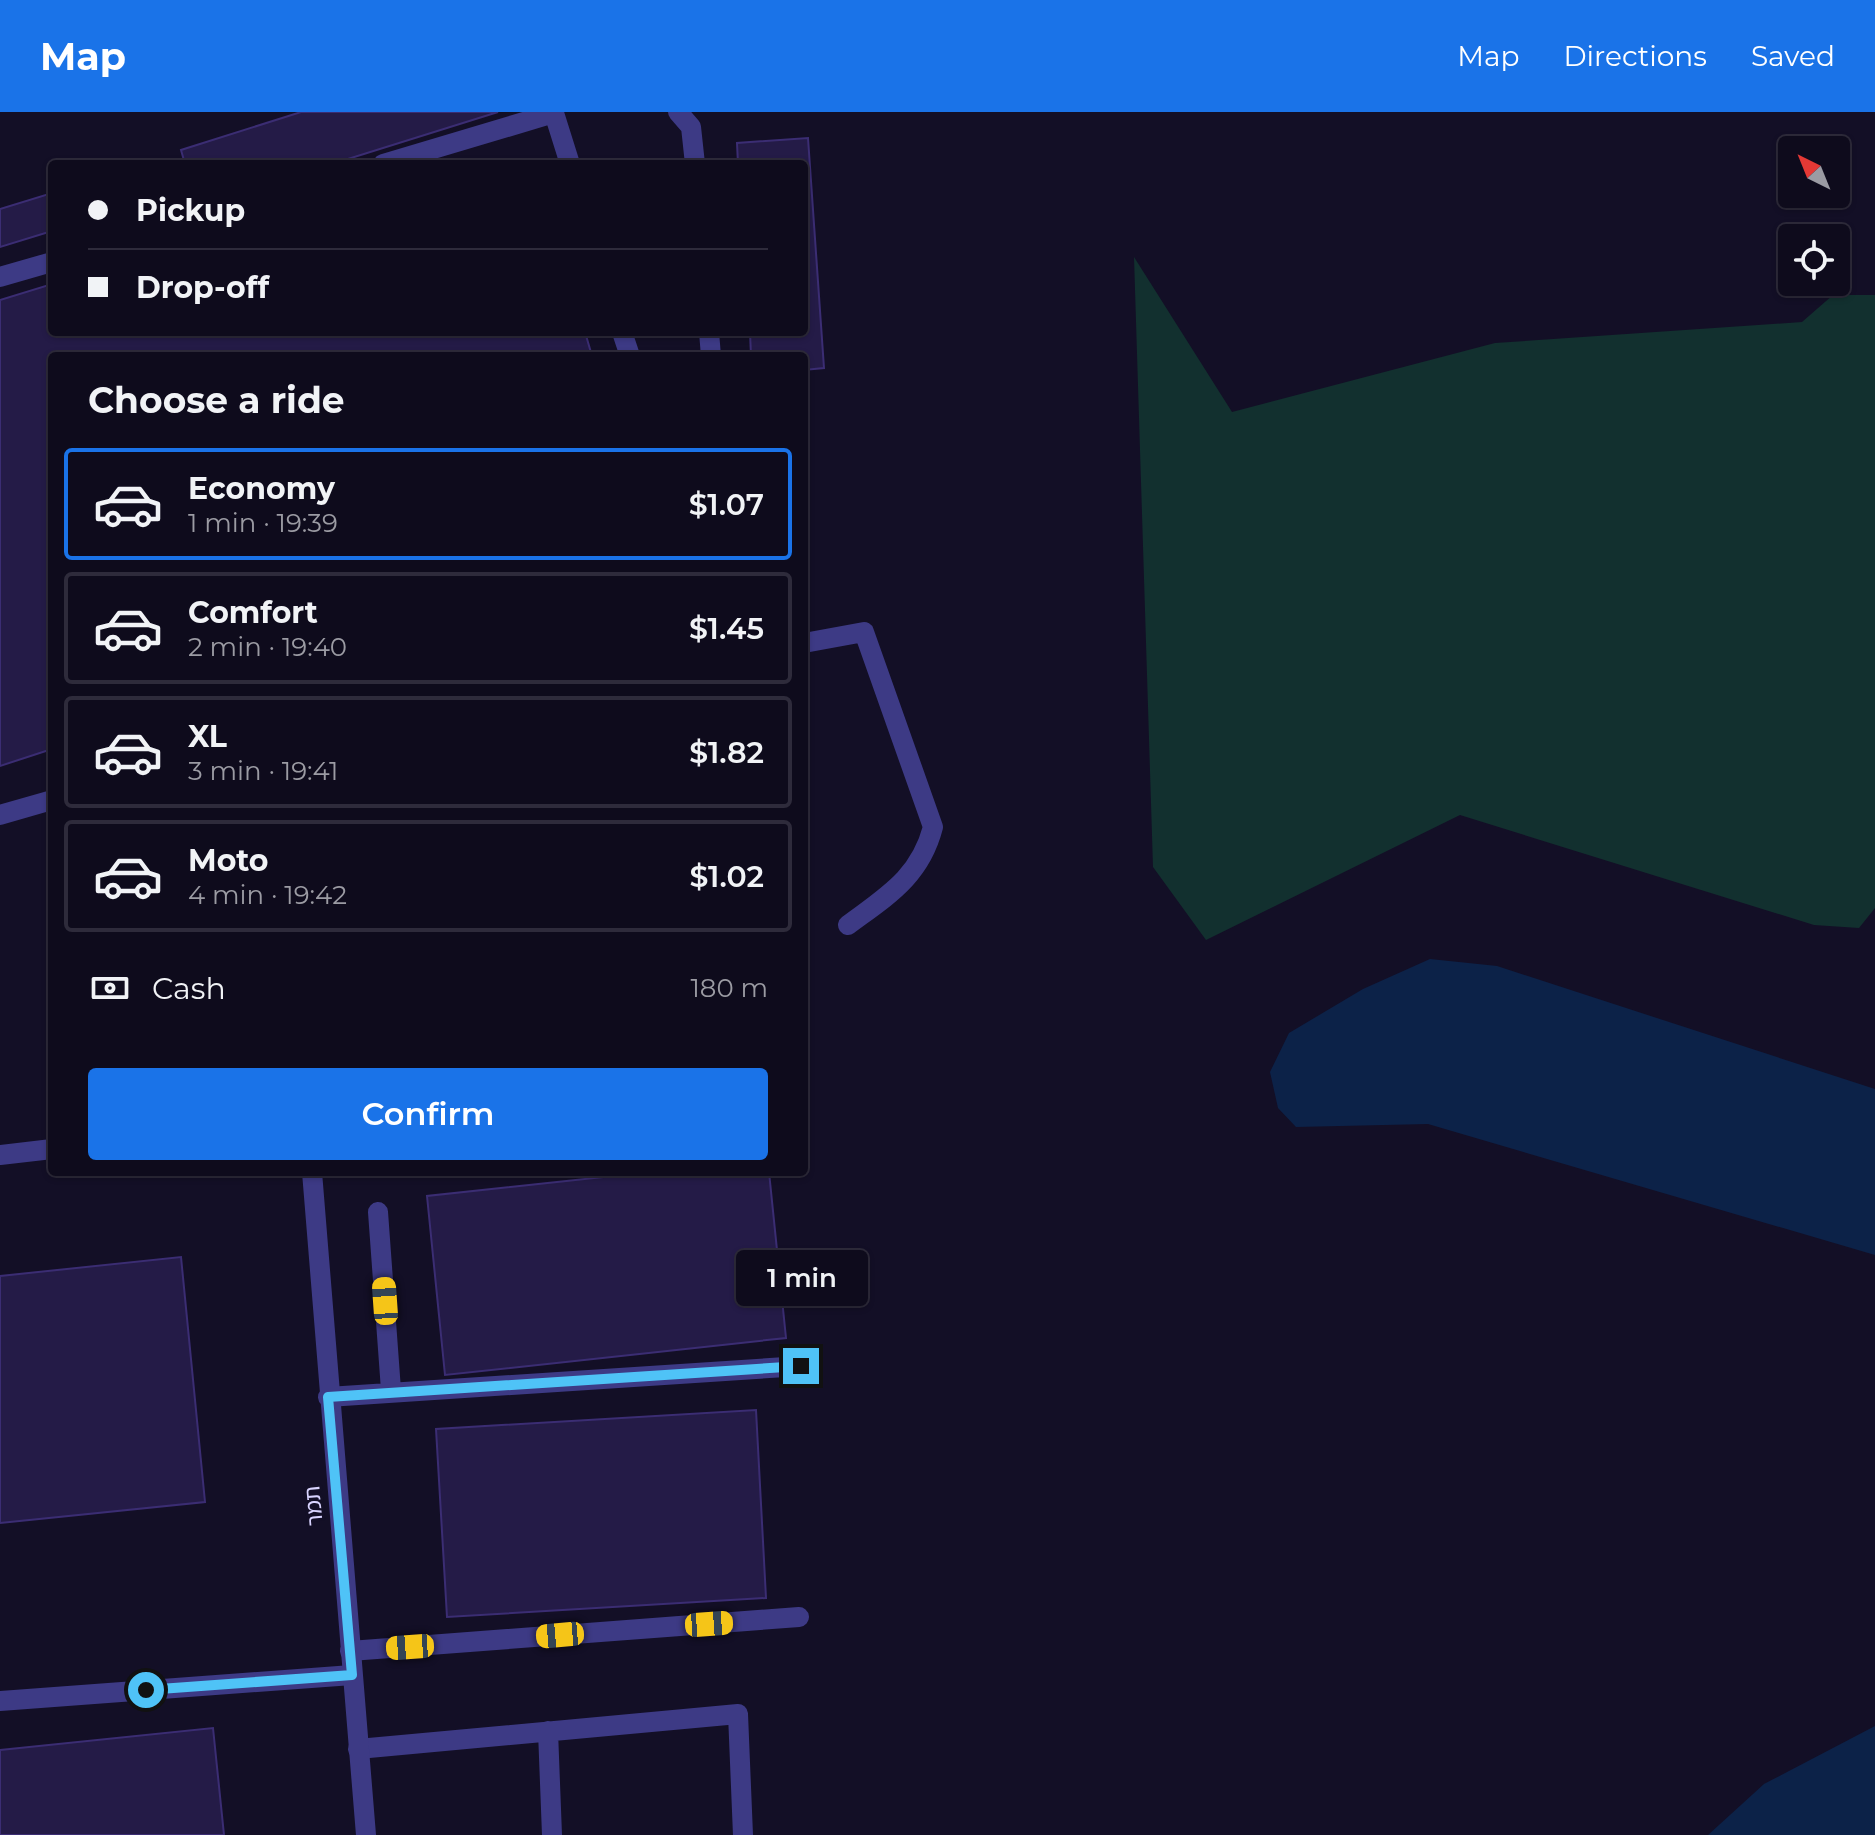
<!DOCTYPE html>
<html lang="en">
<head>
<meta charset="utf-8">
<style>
  :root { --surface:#0e0b1c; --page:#171425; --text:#f1f3f6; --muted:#9b9ba3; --line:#2e2b3b; --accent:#1a73e8 }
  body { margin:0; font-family:Montserrat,"Noto Sans Hebrew",sans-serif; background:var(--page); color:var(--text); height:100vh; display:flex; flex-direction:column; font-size:30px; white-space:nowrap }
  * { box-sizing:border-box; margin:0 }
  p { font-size:26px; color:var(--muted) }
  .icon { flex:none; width:44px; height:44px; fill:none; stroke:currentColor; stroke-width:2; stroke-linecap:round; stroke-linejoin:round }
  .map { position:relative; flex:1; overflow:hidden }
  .sheet { position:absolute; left:48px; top:240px; width:760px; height:824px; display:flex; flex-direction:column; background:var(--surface); border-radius:8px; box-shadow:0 2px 6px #0004,0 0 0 2px var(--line) }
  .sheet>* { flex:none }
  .banner { position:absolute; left:48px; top:48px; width:760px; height:176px; border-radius:8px; box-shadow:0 2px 6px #0004,0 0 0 2px var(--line); display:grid; align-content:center; height:176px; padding:0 40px; background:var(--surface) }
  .needle { width:52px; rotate:317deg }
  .tools { position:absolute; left:1778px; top:24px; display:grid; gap:16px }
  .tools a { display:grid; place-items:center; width:72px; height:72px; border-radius:8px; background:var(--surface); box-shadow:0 2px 6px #0004,0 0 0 2px var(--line); font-size:40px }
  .end { position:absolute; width:36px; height:36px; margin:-18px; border:10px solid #4fc3f7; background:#111; box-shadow:0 0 0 4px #111 }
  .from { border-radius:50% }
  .bubble { position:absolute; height:56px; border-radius:8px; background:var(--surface); box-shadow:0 2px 6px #0004,0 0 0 2px var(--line); font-size:26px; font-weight:600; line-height:56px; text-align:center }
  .car { position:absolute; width:24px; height:48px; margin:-24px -12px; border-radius:10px; box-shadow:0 0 6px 2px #0007; background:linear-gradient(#f5c518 24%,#345 0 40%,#f5c518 0 76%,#345 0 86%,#f5c518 0) }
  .banner b { display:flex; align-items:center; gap:28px; height:76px; font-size:30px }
  .banner b+b { border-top:2px solid var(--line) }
  .banner i { width:20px; height:20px; background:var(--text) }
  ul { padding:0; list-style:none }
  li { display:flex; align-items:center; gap:24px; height:112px; margin:0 16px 12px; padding:0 24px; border:4px solid var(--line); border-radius:8px }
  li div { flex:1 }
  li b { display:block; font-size:30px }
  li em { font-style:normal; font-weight:600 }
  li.selected { border-color:var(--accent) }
  li>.icon { width:72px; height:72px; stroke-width:1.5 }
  h2 { padding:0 40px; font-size:36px; line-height:96px }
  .pay { display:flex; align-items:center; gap:20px; height:88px; padding:0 40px; font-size:30px }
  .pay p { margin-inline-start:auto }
  .button { display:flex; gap:16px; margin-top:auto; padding:16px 40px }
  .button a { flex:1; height:92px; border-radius:8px; background:var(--accent); color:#fff; font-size:32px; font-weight:600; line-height:92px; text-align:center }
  header { display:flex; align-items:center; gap:48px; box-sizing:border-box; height:112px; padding:0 40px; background:var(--accent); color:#fff }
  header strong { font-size:38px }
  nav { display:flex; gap:44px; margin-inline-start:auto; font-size:28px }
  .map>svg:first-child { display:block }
</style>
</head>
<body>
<header>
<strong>Map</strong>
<nav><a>Map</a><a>Directions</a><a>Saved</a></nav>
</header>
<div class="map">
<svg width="1875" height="1723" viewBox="0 0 1875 1723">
  <rect width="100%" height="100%" fill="#130f26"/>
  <path fill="#12302f" d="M1134 145 1232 300 1495 231 1802 210 1833 183H1875V796L1859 816 1814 813 1460 703 1206 828 1153 755Z"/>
  <path fill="#0c2248" d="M1430 847 1497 854 1875 977V1143L1428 1012 1296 1015 1278 996 1270 960 1289 921 1363 877Z
    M1875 1614V1723H1708L1764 1672Z"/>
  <path fill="#241b47" stroke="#3b2d73" stroke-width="2" d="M301 0H498L332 52H185L181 38Z
    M808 26 824 256 804 258V244H751L750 220H804V52H738L737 31Z
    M52 81V119L0 135V97Z
    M52 172V220H585L592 244H52V637L0 654V188Z
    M650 1060H769L786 1226 445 1263 427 1084Z
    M181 1145 205 1390 0 1411V1164Z
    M756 1298 766 1486 447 1505 436 1317Z
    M213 1616 224 1723H0V1638Z"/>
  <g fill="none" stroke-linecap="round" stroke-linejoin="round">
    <path stroke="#3d3a85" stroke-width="20" d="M678 0 691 15 695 52
      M383 52 554 1 570 52
      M0 165 52 150
      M622 220 630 244
      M709 220 711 244
      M804 531 864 520 933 715C920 765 887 784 848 813
      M0 703 52 688
      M378 1100 391 1278
      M328 1285 801 1254
      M350 1539 799 1505
      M0 1589 352 1563
      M548 1619 552 1723
      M358 1637 738 1602 743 1723"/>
    <path stroke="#3d3a85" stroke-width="20" d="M0 1043 52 1037
      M312 1060 366 1723"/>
  </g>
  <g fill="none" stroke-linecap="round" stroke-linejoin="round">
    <path stroke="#4fc3f7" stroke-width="10" d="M146 1578 352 1563 328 1285 801 1254"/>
  </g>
  <g text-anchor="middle" stroke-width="6" stroke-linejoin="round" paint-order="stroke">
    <g font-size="22" fill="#d9d4ff" stroke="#130f26">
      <text transform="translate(313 1394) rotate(-95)" y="8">תמר</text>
    </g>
  </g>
</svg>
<div class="tools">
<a><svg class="needle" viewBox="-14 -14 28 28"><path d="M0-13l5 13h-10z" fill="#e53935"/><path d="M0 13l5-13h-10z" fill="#9b9ba3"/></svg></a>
<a><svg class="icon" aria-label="locate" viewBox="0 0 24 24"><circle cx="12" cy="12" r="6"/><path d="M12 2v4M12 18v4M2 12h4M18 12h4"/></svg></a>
</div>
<i class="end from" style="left:146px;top:1578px"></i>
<i class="end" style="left:801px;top:1254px"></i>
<div class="bubble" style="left:736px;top:1138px;width:132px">1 min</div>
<i class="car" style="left:385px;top:1189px;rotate:356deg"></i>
<i class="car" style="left:709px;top:1512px;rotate:86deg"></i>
<i class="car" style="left:560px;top:1523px;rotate:265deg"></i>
<i class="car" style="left:410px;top:1535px;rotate:266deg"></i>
<div class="banner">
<b><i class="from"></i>Pickup</b>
<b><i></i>Drop-off</b>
</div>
<section class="sheet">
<h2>Choose a ride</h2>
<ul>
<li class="selected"><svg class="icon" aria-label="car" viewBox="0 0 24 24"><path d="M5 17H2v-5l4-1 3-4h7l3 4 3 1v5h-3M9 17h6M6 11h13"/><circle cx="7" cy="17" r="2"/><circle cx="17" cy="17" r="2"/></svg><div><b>Economy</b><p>1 min · 19:39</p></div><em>$1.07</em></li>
<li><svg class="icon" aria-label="car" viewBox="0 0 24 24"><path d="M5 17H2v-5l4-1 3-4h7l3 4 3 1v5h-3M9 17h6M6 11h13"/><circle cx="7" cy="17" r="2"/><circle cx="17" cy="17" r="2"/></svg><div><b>Comfort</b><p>2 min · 19:40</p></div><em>$1.45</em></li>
<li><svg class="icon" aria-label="car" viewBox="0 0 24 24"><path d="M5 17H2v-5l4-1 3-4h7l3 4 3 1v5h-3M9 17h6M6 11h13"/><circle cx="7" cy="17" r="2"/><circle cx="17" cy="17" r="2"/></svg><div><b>XL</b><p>3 min · 19:41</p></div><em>$1.82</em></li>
<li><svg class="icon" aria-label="car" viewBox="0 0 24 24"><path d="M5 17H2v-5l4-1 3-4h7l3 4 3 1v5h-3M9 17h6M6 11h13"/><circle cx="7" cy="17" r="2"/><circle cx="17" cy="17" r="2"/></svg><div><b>Moto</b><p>4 min · 19:42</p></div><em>$1.02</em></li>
</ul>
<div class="pay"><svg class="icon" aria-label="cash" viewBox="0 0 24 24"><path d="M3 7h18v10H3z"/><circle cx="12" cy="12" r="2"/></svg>Cash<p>180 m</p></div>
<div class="button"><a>Confirm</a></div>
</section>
</div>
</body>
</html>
